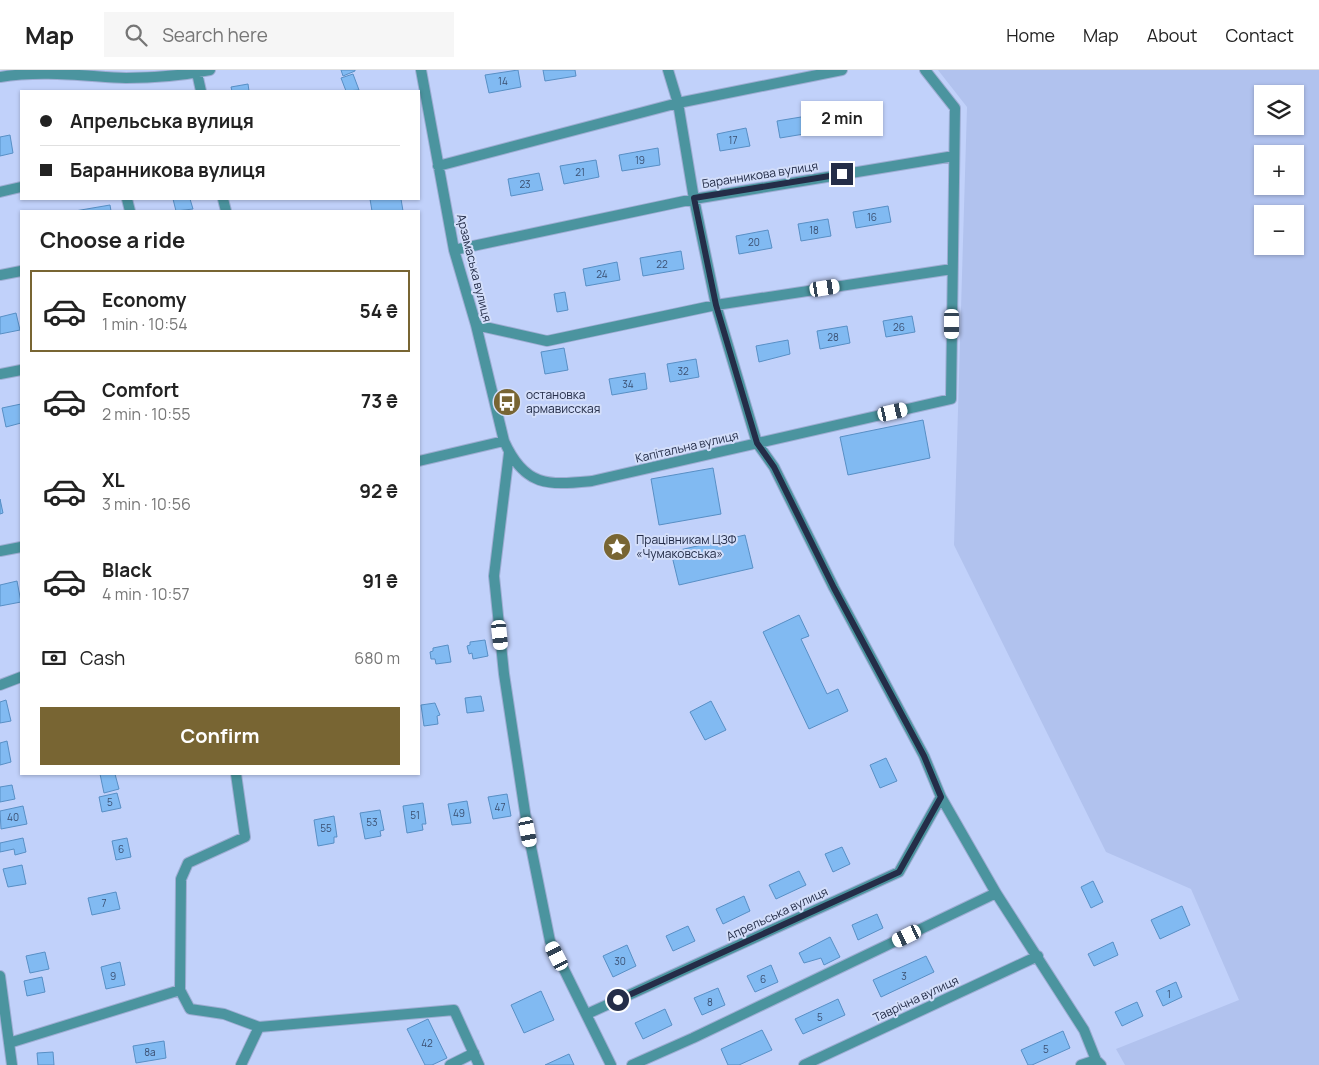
<!DOCTYPE html>
<html lang="en">
<head>
<meta charset="utf-8">
<style>
  :root { --surface:#fff; --page:#f6f6f6; --text:#222; --muted:#767676; --line:#e0e0e0; --accent:#786533 }
  body { margin:0; font-family:Manrope,sans-serif; background:var(--page); color:var(--text); height:100vh; display:flex; flex-direction:column; font-size:19px; white-space:nowrap }
  * { box-sizing:border-box; margin:0 }
  p { font-size:16px; color:var(--muted) }
  .icon { flex:none; width:28px; height:28px; fill:none; stroke:currentColor; stroke-width:2; stroke-linecap:round; stroke-linejoin:round }
  .map { position:relative; flex:1; overflow:hidden }
  .side { position:absolute; left:20px; top:140px; width:400px; height:565px; display:flex; flex-direction:column; background:var(--surface); border-radius:0px; box-shadow:0 1px 4px #0004 }
  .side>* { flex:none }
  .hud { position:absolute; left:20px; top:20px; width:400px; height:110px; border-radius:0px; box-shadow:0 1px 4px #0004; display:grid; align-content:center; height:110px; padding:0 20px; background:var(--surface) }
  .fabs { position:absolute; left:1254px; top:15px; display:grid; gap:10px }
  .fabs a { display:grid; place-items:center; width:50px; height:50px; border-radius:0px; background:var(--surface); box-shadow:0 1px 4px #0004; font-size:25px }
  .end { position:absolute; width:22px; height:22px; margin:-11px; border:6px solid #242d48; background:#fff; box-shadow:0 0 0 2px #fff }
  .from { border-radius:50% }
  .bubble { position:absolute; height:35px; border-radius:0px; background:var(--surface); box-shadow:0 1px 4px #0004; font-size:16px; font-weight:700; line-height:35px; text-align:center }
  .car { position:absolute; width:15px; height:30px; margin:-15px -8px; border-radius:6px; box-shadow:0 0 4px 1px #0007; background:linear-gradient(#fff 24%,#345 0 40%,#fff 0 76%,#345 0 86%,#fff 0) }
  .hud b { display:flex; align-items:center; gap:18px; height:48px; font-size:19px }
  .hud b+b { border-top:1px solid var(--line) }
  .hud i { width:12px; height:12px; background:var(--text) }
  ul { padding:0; list-style:none }
  li { display:flex; align-items:center; gap:15px; height:82px; margin:0 10px 8px; padding:0 10px; border:2px solid transparent; border-radius:0px }
  li div { flex:1 }
  li b { display:block; font-size:19px }
  li em { font-style:normal; font-weight:700 }
  li.active { border-color:var(--accent) }
  li>.icon { width:45px; height:45px; stroke-width:1.5 }
  h2 { padding:0 20px; font-size:22px; line-height:60px }
  .pay { display:flex; align-items:center; gap:12px; height:55px; padding:0 20px; font-size:19px }
  .pay p { margin-inline-start:auto }
  .button { display:flex; gap:10px; margin-top:auto; padding:10px 20px }
  .button a { flex:1; height:58px; border-radius:0px; background:var(--accent); color:#fff; font-size:20px; font-weight:700; line-height:58px; text-align:center }
  header { display:flex; align-items:center; gap:30px; box-sizing:border-box; height:70px; padding:0 25px; background:var(--surface); border-bottom:1px solid var(--line) }
  header strong { font-size:24px }
  nav { display:flex; gap:28px; margin-inline-start:auto; font-size:18px }
  .search { width:350px; height:45px; background:var(--page); display:flex; align-items:center; gap:12px; box-sizing:border-box; padding:0 18px; border-radius:0px; color:var(--muted); font-size:19px }
  .map>svg:first-child { display:block }
</style>
</head>
<body>
<header>
<strong>Map</strong>
<div class="search"><svg class="icon" aria-label="search" viewBox="0 0 24 24"><circle cx="10" cy="10" r="6"/><path d="M15 15l6 6"/></svg>Search here</div>
<nav><a>Home</a><a>Map</a><a>About</a><a>Contact</a></nav>
</header>
<div class="map">
<svg width="1319" height="995" viewBox="0 0 1319 995">
  <rect width="100%" height="100%" fill="#c1d1fa"/>
  <path fill="#b1c2ee" fill-rule="evenodd" d="M938 0H1319V995H1125L1116 979 1239 930 1191 819 1106 782 954 475 967 37ZM1262 24H1295V56H1262ZM1262 84H1295V116H1262ZM1262 144H1295V176H1262Z"/>
  <path fill="#81baf2" stroke="#588fc5" d="M341 0H355V1L343 6Z
    M518 0 521 17 489 23 485 5Z
    M543 0H575L576 6 545 11Z
    M353 4 359 20 346 21 341 8Z
    M248 14 249 21H232L231 17Z
    M864 32 868 51 838 57 834 38Z
    M807 46 810 63 780 68 777 51Z
    M746 58 750 76 720 81 717 64Z
    M10 65 13 83 0 86V67Z
    M658 78 660 95 622 101 619 85Z
    M596 90 599 107 564 114 560 96Z
    M539 103 543 120 511 126 508 109Z
    M173 129H190L193 139 176 141Z
    M370 129H401L403 141H372Z
    M110 135 111 141H75Z
    M888 136 891 152 856 158 853 142Z
    M828 149 831 166 801 171 798 154Z
    M768 160 772 178 739 184 736 166Z
    M681 181 684 199 643 206 640 188Z
    M617 192 620 210 586 216 583 199Z
    M565 222 568 240 557 242 554 224Z
    M16 243 20 260 0 264V247Z
    M912 246 915 262 886 267 883 251Z
    M847 256 850 273 820 279 817 261Z
    M788 270 790 284 759 292 756 276Z
    M564 278 568 300 545 304 541 282Z
    M696 289 699 307 670 312 667 294Z
    M645 303 647 319 612 325 609 309Z
    M21 334V353L6 357 2 338Z
    M923 350 930 388 848 405 840 367Z
    M713 398 721 444 659 455 651 409Z
    M0 429 3 443 0 444Z
    M745 465 753 498 679 515 671 482Z
    M17 511 21 532 0 536V515Z
    M799 545 809 566 801 569 827 624 838 619 848 641 809 659 763 562Z
    M485 570 488 586 473 589 472 583 469 584 467 576 470 575V572Z
    M448 575 451 592 436 594 435 589H431L430 582 433 581V578Z
    M481 626 484 641 467 643 465 628Z
    M6 630 11 651 0 653V632Z
    M711 631 726 660 705 670 690 642Z
    M435 633 440 645 437 646 438 654 424 656 421 635Z
    M7 671 11 692 0 695V673Z
    M886 688 897 711 880 718 870 695Z
    M100 704H115L119 719 104 723Z
    M12 715 15 729 0 732V717Z
    M117 723 121 738 102 742 99 727Z
    M507 724 511 746 493 749 488 727Z
    M467 731 471 753 452 755 448 734Z
    M423 733 426 754H422L423 760 407 763 403 736Z
    M23 736 27 754 1 759 0 741Z
    M380 740 384 760 380 761 381 766 365 769 360 743Z
    M334 746 337 767H334V773L318 776 314 750Z
    M23 768 26 782 15 785 14 779 0 782V773Z
    M127 768 131 787 116 790 112 771Z
    M842 777 850 794 833 802 825 784Z
    M22 795 26 814 8 817 3 799Z
    M799 801 806 815 776 829 769 815Z
    M1093 811 1103 832 1091 838 1081 817Z
    M116 822 120 839 92 845 88 828Z
    M744 826 750 841 723 854 716 839Z
    M1182 836 1190 855 1160 869 1151 850Z
    M877 844 883 858 858 870 852 855Z
    M688 856 695 871 673 881 666 866Z
    M830 867 840 887 824 895 821 888 804 893 799 883Z
    M1113 872 1118 885 1094 896 1088 884Z
    M627 875 636 896 613 907 603 886Z
    M45 882 49 899 30 903 26 886Z
    M926 886 934 902 881 927 873 910Z
    M120 892 125 915 106 919 101 897Z
    M771 895 778 912 755 922 747 906Z
    M42 907 45 922 27 926 24 911Z
    M1176 912 1182 927 1163 936 1156 921Z
    M718 918 725 935 702 945 694 928Z
    M541 921 554 950 524 963 511 935Z
    M838 929 845 945 803 964 795 949Z
    M1137 932 1143 946 1122 956 1115 942Z
    M665 939 672 955 643 969 635 953Z
    M428 949 447 988 432 995H425L407 959Z
    M762 960 772 980 739 995H728L721 979Z
    M1063 961 1070 978 1032 995H1028L1021 980Z
    M164 971 166 988 136 993 133 976Z
    M53 982 54 995H38L37 983Z
    M569 984 574 995H545Z"/>
  <g fill="none" stroke-linecap="round" stroke-linejoin="round">
    <defs>
      <path id="minor" d="M421 0 454 180 476 255 504 371C525 418 549 415 592 411L951 329 955 38 925 0
        M668 0 678 33 694 129 716 235 757 373 774 397 834 518 924 686 941 727 996 823 1084 960 1096 990 1101 995
        M197 3 201 21
        M0 7C42 0 84 6 126 8 153 8 184 5 210 0
        M438 96 678 33 842 0
        M0 122 21 117
        M127 129 130 141
        M223 129 226 141
        M454 180 694 129 954 86
        M0 205 21 201
        M476 255 547 271 716 235 952 199
        M0 304 21 300
        M509 383 494 506 504 604 528 762 550 871 611 995
        M419 391 504 371
        M0 481 21 477
        M0 615 21 607
        M0 906 12 995
        M180 920 181 809 188 793 245 767 236 704
        M587 944 899 802 941 727
        M9 973 180 920 190 939 224 944 259 957 454 940 479 995
        M241 995 259 957
        M450 995 474 983
        M632 995 693 968 996 823
        M804 995 1038 886
        M1081 995 1096 990"/>
    </defs>
    <use href="#minor" stroke="#9eadd3" stroke-width="12"/>
    <use href="#minor" stroke="#4b949f" stroke-width="10"/>
  </g>
  <g fill="none" stroke-linecap="round" stroke-linejoin="round">
    <path stroke="#242d48" stroke-width="6" d="M618 930 899 802 941 727 924 686 834 518 774 397 757 373 716 235 694 128 842 104"/>
  </g>
  <defs>
    <symbol id="bus-disc" viewBox="-11 -11 22 22"><circle r="9.5" fill="#786533" stroke="#d3defa"/><path d="M-5-6H5V4H4V6H2V4H-2V6H-4V4H-5ZM-3.5-4V0h7V-4ZM-3.5 1.2v1.5H-2V1.2ZM2 1.2v1.5H3.5V1.2Z" fill="#fff"/></symbol>
    <symbol id="sight-disc" viewBox="-11 -11 22 22"><circle r="9.5" fill="#786533" stroke="#d3defa"/><path d="M0-6L1.8-2.2L6-1.7L2.9 1.2L3.7 5.4L0 3.3L-3.7 5.4L-2.9 1.2L-6-1.7L-1.8-2.2Z" fill="#fff"/></symbol>
  </defs>
  <g fill-rule="evenodd">
    <use href="#bus-disc" x="491" y="316" width="32" height="32"/>
    <use href="#sight-disc" x="601" y="461" width="32" height="32"/>
  </g>
  <g text-anchor="middle" stroke-width="4" stroke-linejoin="round" paint-order="stroke">
    <g font-size="10" fill="#3b5072">
      <text x="503" y="15">14</text>
      <text x="733" y="74">17</text>
      <text x="640" y="94">19</text>
      <text x="580" y="106">21</text>
      <text x="525" y="118">23</text>
      <text x="872" y="151">16</text>
      <text x="814" y="164">18</text>
      <text x="754" y="176">20</text>
      <text x="662" y="198">22</text>
      <text x="602" y="208">24</text>
      <text x="899" y="261">26</text>
      <text x="833" y="271">28</text>
      <text x="683" y="305">32</text>
      <text x="628" y="318">34</text>
      <text x="110" y="736">5</text>
      <text x="500" y="741">47</text>
      <text x="459" y="747">49</text>
      <text x="415" y="749">51</text>
      <text x="13" y="751">40</text>
      <text x="372" y="756">53</text>
      <text x="326" y="762">55</text>
      <text x="121" y="783">6</text>
      <text x="104" y="837">7</text>
      <text x="620" y="895">30</text>
      <text x="113" y="910">9</text>
      <text x="904" y="910">3</text>
      <text x="763" y="913">6</text>
      <text x="1169" y="928">1</text>
      <text x="710" y="936">8</text>
      <text x="820" y="951">5</text>
      <text x="427" y="977">42</text>
      <text x="1046" y="983">5</text>
      <text x="150" y="986">8а</text>
    </g>
    <g font-size="12" fill="#242d48" stroke="#d3defa">
      <text transform="translate(760 105) rotate(-9)" y="4">Баранникова вулиця</text>
      <text transform="translate(474 198) rotate(76)" y="4">Арзамаська вулиця</text>
      <text transform="translate(687 377) rotate(-13)" y="4">Капітальна вулиця</text>
      <text transform="translate(777 844) rotate(-25)" y="4">Апрельська вулиця</text>
      <text transform="translate(916 929) rotate(-25)" y="4">Таврічна вулиця</text>
    </g>
    <g font-size="12" fill="#242d48" stroke="#d3defa" text-anchor="start">
      <text x="526" y="329">остановка<tspan x="526" dy="14">армависская</tspan></text>
      <text x="636" y="474">Працівникам ЦЗФ<tspan x="636" dy="14">«Чумаковська»</tspan></text>
    </g>
  </g>
</svg>
<div class="fabs">
<a><svg class="icon" aria-label="layers" viewBox="0 0 24 24"><path d="M12 4l9 5-9 5-9-5zM3 14l9 5 9-5"/></svg></a>
<a>+</a>
<a>−</a>
</div>
<i class="end from" style="left:618px;top:930px"></i>
<i class="end" style="left:842px;top:104px"></i>
<div class="bubble" style="left:801px;top:31px;width:82px">2 min</div>
<i class="car" style="left:825px;top:218px;rotate:81deg"></i>
<i class="car" style="left:952px;top:254px;rotate:180deg"></i>
<i class="car" style="left:893px;top:342px;rotate:77deg"></i>
<i class="car" style="left:500px;top:565px;rotate:174deg"></i>
<i class="car" style="left:528px;top:762px;rotate:169deg"></i>
<i class="car" style="left:907px;top:866px;rotate:244deg"></i>
<i class="car" style="left:557px;top:886px;rotate:333deg"></i>
<div class="hud">
<b><i class="from"></i>Апрельська вулиця</b>
<b><i></i>Баранникова вулиця</b>
</div>
<section class="side">
<h2>Choose a ride</h2>
<ul>
<li class="active"><svg class="icon" aria-label="car" viewBox="0 0 24 24"><path d="M5 17H2v-5l4-1 3-4h7l3 4 3 1v5h-3M9 17h6M6 11h13"/><circle cx="7" cy="17" r="2"/><circle cx="17" cy="17" r="2"/></svg><div><b>Economy</b><p>1 min · 10:54</p></div><em>54 ₴</em></li>
<li><svg class="icon" aria-label="car" viewBox="0 0 24 24"><path d="M5 17H2v-5l4-1 3-4h7l3 4 3 1v5h-3M9 17h6M6 11h13"/><circle cx="7" cy="17" r="2"/><circle cx="17" cy="17" r="2"/></svg><div><b>Comfort</b><p>2 min · 10:55</p></div><em>73 ₴</em></li>
<li><svg class="icon" aria-label="car" viewBox="0 0 24 24"><path d="M5 17H2v-5l4-1 3-4h7l3 4 3 1v5h-3M9 17h6M6 11h13"/><circle cx="7" cy="17" r="2"/><circle cx="17" cy="17" r="2"/></svg><div><b>XL</b><p>3 min · 10:56</p></div><em>92 ₴</em></li>
<li><svg class="icon" aria-label="car" viewBox="0 0 24 24"><path d="M5 17H2v-5l4-1 3-4h7l3 4 3 1v5h-3M9 17h6M6 11h13"/><circle cx="7" cy="17" r="2"/><circle cx="17" cy="17" r="2"/></svg><div><b>Black</b><p>4 min · 10:57</p></div><em>91 ₴</em></li>
</ul>
<div class="pay"><svg class="icon" aria-label="cash" viewBox="0 0 24 24"><path d="M3 7h18v10H3z"/><circle cx="12" cy="12" r="2"/></svg>Cash<p>680 m</p></div>
<div class="button"><a>Confirm</a></div>
</section>
</div>
</body>
</html>
